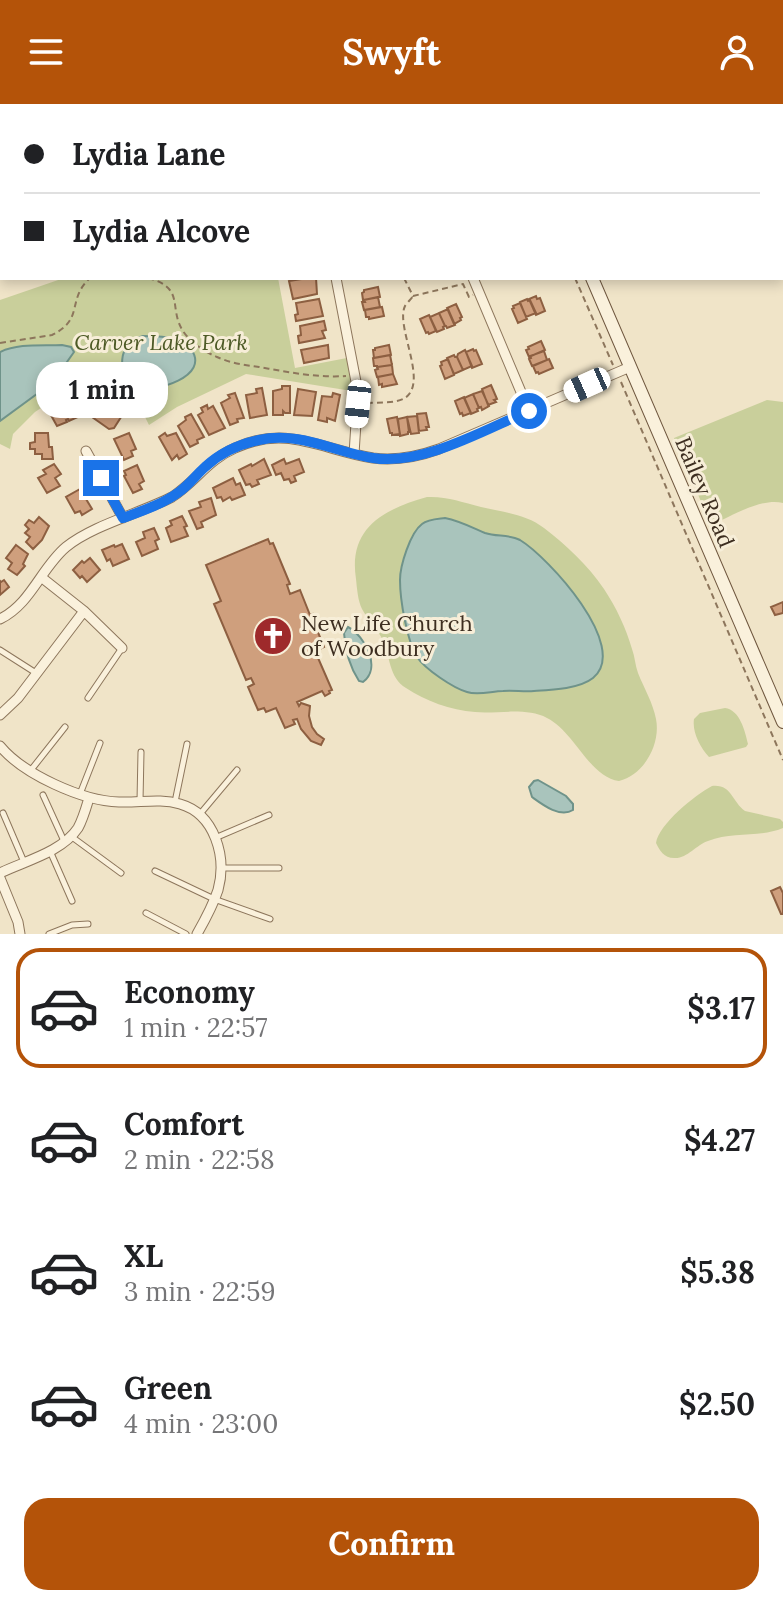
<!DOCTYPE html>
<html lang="en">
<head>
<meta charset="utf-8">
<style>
  :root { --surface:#fff; --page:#f2f2f2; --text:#202124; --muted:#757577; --line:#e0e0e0; --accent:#b45309 }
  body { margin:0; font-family:Lora,serif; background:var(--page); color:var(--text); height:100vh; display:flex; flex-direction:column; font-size:30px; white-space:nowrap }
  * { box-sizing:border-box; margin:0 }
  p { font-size:26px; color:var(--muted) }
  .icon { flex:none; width:44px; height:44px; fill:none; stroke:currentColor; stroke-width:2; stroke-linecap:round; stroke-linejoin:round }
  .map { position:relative; height:830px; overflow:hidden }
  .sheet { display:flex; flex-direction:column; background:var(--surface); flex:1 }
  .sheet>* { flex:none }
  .top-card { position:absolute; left:0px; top:0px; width:784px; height:176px; box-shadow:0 4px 12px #0003; display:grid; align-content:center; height:176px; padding:0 24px; background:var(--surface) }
  .end { position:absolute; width:36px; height:36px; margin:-18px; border:10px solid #1a73e8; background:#fff; box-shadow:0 0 0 4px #fff }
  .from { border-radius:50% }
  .bubble { position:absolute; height:56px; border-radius:24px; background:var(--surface); box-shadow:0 4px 12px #0003; font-size:26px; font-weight:700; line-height:56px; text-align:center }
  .car { position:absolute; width:24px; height:48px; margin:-24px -12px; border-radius:10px; box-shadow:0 0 6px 2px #0007; background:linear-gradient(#fff 24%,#345 0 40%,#fff 0 76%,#345 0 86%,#fff 0) }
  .top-card b { display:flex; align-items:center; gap:28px; height:76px; font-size:30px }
  .top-card b+b { border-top:2px solid var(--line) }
  .top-card i { width:20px; height:20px; background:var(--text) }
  ul { padding:14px 0 0; list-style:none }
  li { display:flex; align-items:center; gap:24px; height:120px; margin:0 16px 12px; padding:0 8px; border:4px solid transparent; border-radius:24px }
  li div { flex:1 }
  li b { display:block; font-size:30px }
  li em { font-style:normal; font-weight:700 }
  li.current { border-color:var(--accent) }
  li>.icon { width:72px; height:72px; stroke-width:1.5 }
  .action { display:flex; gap:16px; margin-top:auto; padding:16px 24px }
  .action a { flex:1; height:92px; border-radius:24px; background:var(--accent); color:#fff; font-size:32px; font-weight:700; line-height:92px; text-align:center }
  header { display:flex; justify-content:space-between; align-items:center; height:104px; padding:0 24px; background:var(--accent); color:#fff; font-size:36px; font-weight:700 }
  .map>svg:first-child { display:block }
</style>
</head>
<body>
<header><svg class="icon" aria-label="menu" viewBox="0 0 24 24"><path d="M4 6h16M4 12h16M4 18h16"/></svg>Swyft<svg class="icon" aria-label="person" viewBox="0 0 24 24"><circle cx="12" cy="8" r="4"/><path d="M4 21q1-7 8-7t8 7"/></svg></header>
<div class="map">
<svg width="783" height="830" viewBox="0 0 783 830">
  <rect width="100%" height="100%" fill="#f0e4c8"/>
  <path fill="#c9cf9b" d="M0 0H236L238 2H2V59L0 60Z
    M64 174H278L295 264 352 253 358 288 246 270 177 303 149 321 144 311 111 281 77 280 35 308 13 330 10 345 0 340V196Z
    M767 296 783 298V399C762 393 730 413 711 421L674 334Z
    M427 393C446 392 462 398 481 403 502 408 526 410 544 424 566 441 588 461 604 485 616 503 626 524 632 545 635 553 635 561 638 569 644 584 653 599 656 615 661 640 644 671 619 677 589 673 575 628 547 614 526 603 498 610 475 608 450 606 426 597 406 584 389 574 390 552 383 536 377 525 368 516 362 505 358 497 357 485 356 475 348 424 384 405 427 393Z
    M725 604C740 606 745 627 748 640L746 643 709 653C700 643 692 628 694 615L700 609Z
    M712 682C732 680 732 698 745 707L780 715 783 718V724C759 734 732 727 708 737 696 741 687 755 674 754 664 754 660 747 656 739 659 720 695 691 712 682Z"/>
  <path fill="#a9c4bc" stroke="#6f938a" stroke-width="2" d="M143 232C153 232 165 232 175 235 181 236 187 240 191 245 211 273 155 288 136 285 117 268 116 241 143 232Z
    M62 241 71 243 74 248 57 272 45 284 0 317V248C19 239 42 242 62 241Z
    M445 414C460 417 471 423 485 429 497 433 509 430 520 436 548 453 631 543 593 574 579 585 551 586 534 587 524 588 513 586 503 587 492 587 478 592 467 588 453 584 425 565 417 553 407 537 400 496 400 476 400 462 410 429 422 420 428 415 437 415 445 414Z
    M348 523C365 532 382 564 363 578L359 577C350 563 345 546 344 529Z
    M538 676 566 692 573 700V706C560 714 543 701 532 693L529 683 534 677Z"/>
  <path fill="#cf9f7d" stroke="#8d5f41" stroke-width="2" d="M308 174H316L317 190 293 195 289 177Z
    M378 183 380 193 363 196 362 189 364 188V186Z
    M536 192 537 195 540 194 545 207 536 211 529 195Z
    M378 193 380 203 364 206 362 198H365L364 196Z
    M319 195 323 212 296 217 295 211 298 210 296 199Z
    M527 195 528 197 530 196 536 209 526 213 520 198Z
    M520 199 527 215 518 219 512 205 514 204 513 202Z
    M456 200 462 213 460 214 461 216 454 220 447 204Z
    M382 203 384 212 369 215V213H366L365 206Z
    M448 205 455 221 447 224 446 222H445L439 209Z
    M439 209 445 222 443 223 444 225 437 228 430 213Z
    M429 211 436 227 429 230 428 228 426 229 420 215Z
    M324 217 326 226 322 227 325 234 299 239 298 232 301 231 300 222Z
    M541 237 545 246 529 253 526 246 529 245 528 243Z
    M328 241 329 254 304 259 301 246Z
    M389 241 391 251 374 254 373 246H375V244Z
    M473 245 474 247 476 246 482 260 472 264 466 248Z
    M465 246 472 262 463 266 457 253 458 250Z
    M544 247 547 256 532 262 529 255 531 254 530 252Z
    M390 251 392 261 377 263V262H374L373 254Z
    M454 251 455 253H457L463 266 454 270 447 254Z
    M448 255 454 271 445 275 440 262 442 261 441 258Z
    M549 255 553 264 539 270 538 268 536 269 533 262Z
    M392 261 393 270 377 273 375 266 378 265 377 263Z
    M393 270 397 280 382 283V280L379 281 378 273Z
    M491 281 497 295 494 296 496 298 488 301 482 285Z
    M282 282H290V309H285L283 307V311H273V287L282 285Z
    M262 284 267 311 250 314 246 291 257 289 256 285Z
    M298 285 316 288 312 312 294 311Z
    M482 287 489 302 482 306 481 303 479 304 473 290Z
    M235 289 244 314 237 315 238 318 230 321 221 299 230 294 228 291Z
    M333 289 340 291 335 317 327 314V318L318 316 322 292 332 293Z
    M473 290 479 304 477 305 478 307 471 310 464 294Z
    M71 293 80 312 69 317 68 315 66 316 67 318 57 322 48 306Z
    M464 293 471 309 463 312 462 309 460 310 455 297Z
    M106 298 123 310 114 324 109 325 92 313 98 304 101 306Z
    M207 301 208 305 213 302 225 324 209 331 198 311 203 308 201 304Z
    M426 309 429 323H426L427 326 419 327 417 310Z
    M191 310 204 333 197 336 198 339 190 343 178 322 186 316 185 313Z
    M417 312 419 329 411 330 407 313Z
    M397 313 400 330 392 331V329H390L387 315Z
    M407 313 409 328H408V330L400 332 398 315Z
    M35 329H48L49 343H52L53 355H42V350H35V345H30V339L35 338Z
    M129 329 136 345 131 347 133 352 124 356 114 335Z
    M165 329 167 332 176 329 187 350 179 355 177 351 172 356 159 333Z
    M264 355 271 371 257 376 259 380 252 383 250 380 246 381 239 366 251 360 252 362Z
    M284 355 286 360 299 355 304 368 294 372 296 377 291 379 289 375 284 376 281 369 276 371 272 361Z
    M54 360 61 370 55 374 60 382 47 389 38 374 46 370 43 366Z
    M137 361 144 377 139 380 142 385 133 389 124 372 126 371 124 367Z
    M233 374 236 381 240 379 245 391 232 396 230 393 223 397 221 393 217 394 213 384Z
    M80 385 92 405 82 411 80 407 75 409 66 393Z
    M211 394 216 411 201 418 203 423 197 425 189 407 201 403 199 398Z
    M182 412 187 422 184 423 188 432 171 438 166 424 172 421 170 417Z
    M39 413 49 422 42 436 33 445 26 438 30 433 25 429 29 425 25 421 29 416 34 419Z
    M154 424 159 435 155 437 158 445 142 452 136 438 145 434 143 428Z
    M268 435 270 440 273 439 290 480 287 481 290 490 300 486 310 511 313 510 316 513 317 520 315 521 324 543 315 547 332 586 329 587 330 589 325 592 322 587 297 598 299 602 301 599 310 602 309 612 312 623 317 630 324 635 321 641 311 637 301 625 297 615 293 616 295 620 285 624 276 604 266 608 264 604 258 606 248 583 254 580 251 574 246 576 214 500 221 497 206 461Z
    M122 440 129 455 113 462 110 455 107 457 102 446 114 441 115 443Z
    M16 441 28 450 23 460 25 462 17 471 8 465 12 459 6 454Z
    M90 454 100 466 87 478 82 472 80 474 73 466 82 457 84 459Z
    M4 476 9 483 0 491V477L1 478Z
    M783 498V509L775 511 771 503Z
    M780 783 783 789V810H781L771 787Z"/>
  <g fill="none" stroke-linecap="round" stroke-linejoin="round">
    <defs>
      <path id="lane" d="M0 546 36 569
        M88 594 122 544
        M31 666 65 623
        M80 690 100 639
        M43 691 64 737
        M140 697 141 648
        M175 698 187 640
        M3 709 24 758
        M200 710 237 666
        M72 733 121 769
        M215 734 269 711
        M50 747 72 797
        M221 764H279
        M155 767 214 795 270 815
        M146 809 186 830
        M49 830 72 821 88 820"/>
      <path id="street" d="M302 0V2
        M0 130 2 129
        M336 174 358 288 354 350
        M473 174 529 307
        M86 347 123 414
        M41 473 84 507 122 544
        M0 515C31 500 41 464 66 443 93 421 141 409 172 393 195 378 209 355 235 344 287 320 322 346 373 354 396 357 417 353 439 345L630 263
        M0 611 18 594 84 507
        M0 642C23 670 82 697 119 698 139 699 160 694 180 700 215 710 227 753 218 786 213 801 205 816 197 830
        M0 769C25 757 62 748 78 724 83 715 86 704 89 694
        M0 774 18 818 20 830"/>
      <path id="secondary" d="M514 0 515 2
        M592 174 783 618"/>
    </defs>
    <use href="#lane" stroke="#8d765c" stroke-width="7"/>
    <use href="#street" stroke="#8d765c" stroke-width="11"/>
    <use href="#secondary" stroke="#6f573f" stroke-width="14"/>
    <path stroke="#8d765c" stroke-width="2" stroke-dasharray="6 4" stroke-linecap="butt" d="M500 0 501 2
      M148 174C186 184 168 204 183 227 190 238 205 248 217 253 230 259 245 261 259 263 288 268 317 274 346 272
      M404 174 413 192 463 180 469 193 473 191
      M575 174 613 261
      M0 239 52 231C85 215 66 196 90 174
      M621 278 783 656
      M367 299C378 298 395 300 405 294 429 278 395 223 405 202 406 200 412 194 413 192"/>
    <use href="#lane" stroke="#faf1dc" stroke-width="5"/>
    <use href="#street" stroke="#faf1dc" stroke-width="9"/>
    <use href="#secondary" stroke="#faf1dc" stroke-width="12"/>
  </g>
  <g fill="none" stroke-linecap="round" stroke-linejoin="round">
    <path stroke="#1a73e8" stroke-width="10" d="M101 374 123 414C142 407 163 400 179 388 189 381 196 371 205 363 220 349 240 340 259 336 300 327 334 348 373 354 422 362 484 326 529 307"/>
  </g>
  <defs>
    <symbol id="church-disc" viewBox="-11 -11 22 22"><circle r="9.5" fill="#9e2a2b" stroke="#f7eed8"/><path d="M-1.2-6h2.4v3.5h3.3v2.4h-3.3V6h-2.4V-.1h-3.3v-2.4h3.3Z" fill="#fff"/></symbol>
  </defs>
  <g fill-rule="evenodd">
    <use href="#church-disc" x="251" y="510" width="44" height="44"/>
  </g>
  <g text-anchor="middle" stroke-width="6" stroke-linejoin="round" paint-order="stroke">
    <g font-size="22" font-style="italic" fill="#4d5a26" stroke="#f7eed8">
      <text x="161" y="246">Carver Lake Park</text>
    </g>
    <g font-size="22" fill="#3d2e20" stroke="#f7eed8">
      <text transform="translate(705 388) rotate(67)" y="8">Bailey Road</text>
    </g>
    <g font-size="22" fill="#3d2e20" stroke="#f7eed8" text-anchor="start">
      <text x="301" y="527">New Life Church<tspan x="301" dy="25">of Woodbury</tspan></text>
    </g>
  </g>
</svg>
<i class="end from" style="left:529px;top:307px"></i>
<i class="end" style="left:101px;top:374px"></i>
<div class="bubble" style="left:36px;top:258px;width:132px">1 min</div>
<i class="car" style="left:587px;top:281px;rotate:246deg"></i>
<i class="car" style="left:358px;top:300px;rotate:186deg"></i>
<div class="top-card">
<b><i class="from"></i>Lydia Lane</b>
<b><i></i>Lydia Alcove</b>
</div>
</div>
<section class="sheet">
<ul>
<li class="current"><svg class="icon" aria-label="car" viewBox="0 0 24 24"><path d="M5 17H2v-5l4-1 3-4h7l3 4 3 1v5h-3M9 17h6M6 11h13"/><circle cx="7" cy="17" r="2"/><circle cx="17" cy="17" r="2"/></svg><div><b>Economy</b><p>1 min · 22:57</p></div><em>$3.17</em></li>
<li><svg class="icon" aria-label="car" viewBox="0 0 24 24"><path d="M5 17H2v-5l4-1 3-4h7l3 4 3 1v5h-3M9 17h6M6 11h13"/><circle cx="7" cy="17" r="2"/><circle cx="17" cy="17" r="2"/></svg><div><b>Comfort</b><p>2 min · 22:58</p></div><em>$4.27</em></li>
<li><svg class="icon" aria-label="car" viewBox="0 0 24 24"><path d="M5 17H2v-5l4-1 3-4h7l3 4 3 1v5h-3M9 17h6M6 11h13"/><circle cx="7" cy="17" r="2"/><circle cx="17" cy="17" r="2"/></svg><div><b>XL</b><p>3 min · 22:59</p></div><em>$5.38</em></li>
<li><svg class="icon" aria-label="car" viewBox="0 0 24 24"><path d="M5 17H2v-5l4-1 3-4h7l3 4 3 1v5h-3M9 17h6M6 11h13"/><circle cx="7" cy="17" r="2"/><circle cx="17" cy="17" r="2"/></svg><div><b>Green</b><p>4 min · 23:00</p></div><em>$2.50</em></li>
</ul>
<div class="action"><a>Confirm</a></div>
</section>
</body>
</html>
